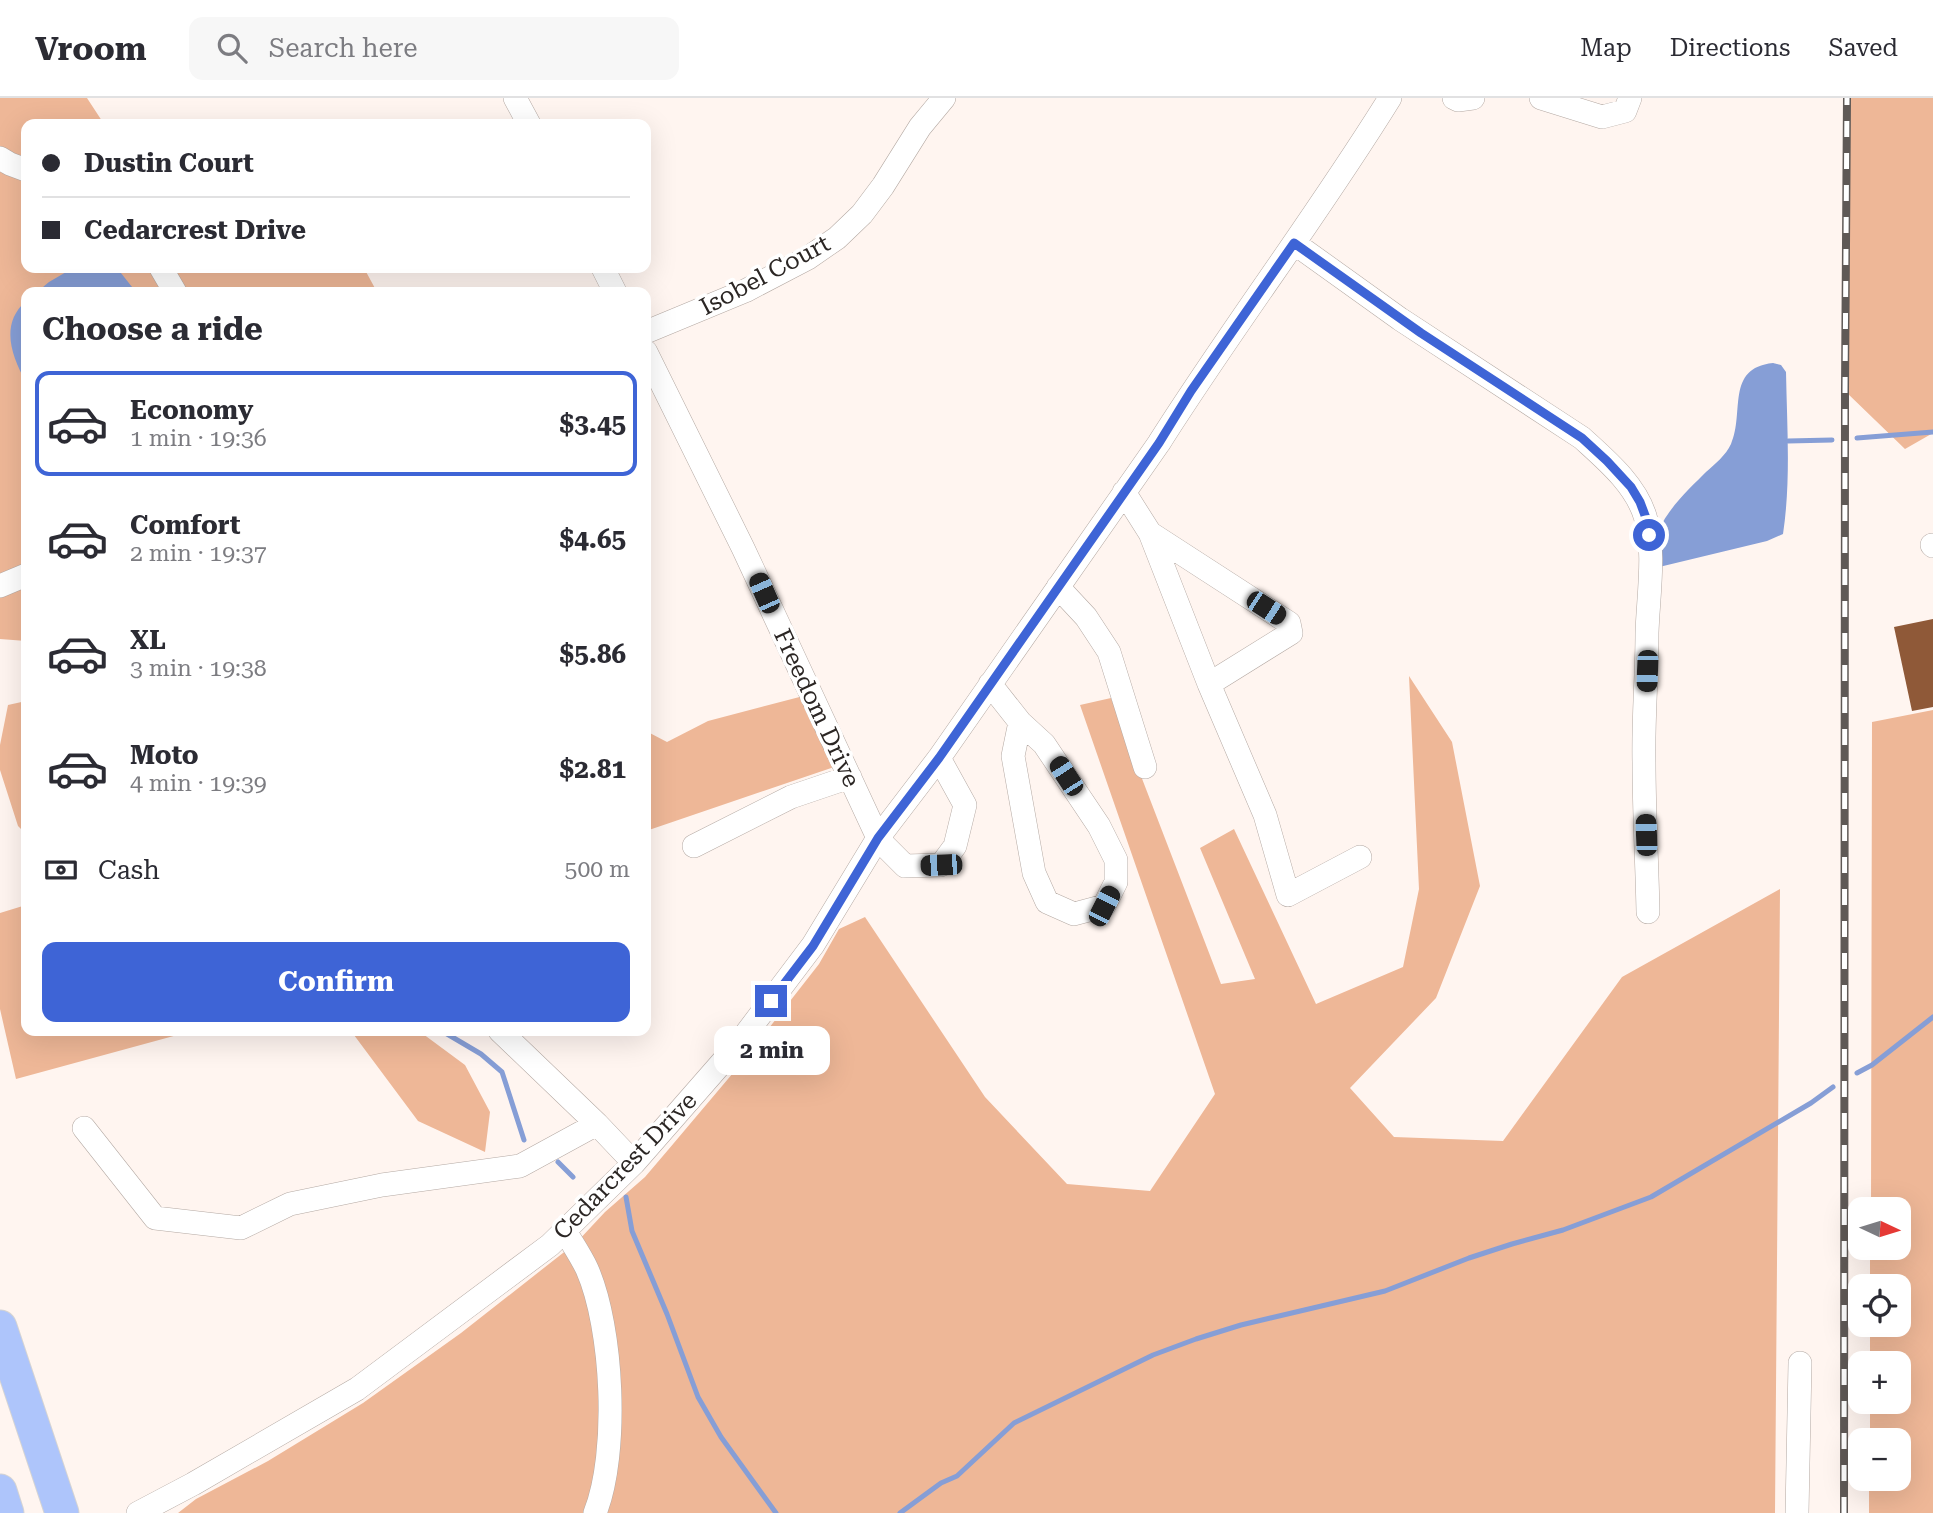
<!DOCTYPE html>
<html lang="en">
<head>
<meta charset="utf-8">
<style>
  :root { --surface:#fff; --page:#f7f7f7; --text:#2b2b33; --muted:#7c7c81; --line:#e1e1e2; --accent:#3e64d6 }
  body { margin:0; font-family:"Roboto Serif",serif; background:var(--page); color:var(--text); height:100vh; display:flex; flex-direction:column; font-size:26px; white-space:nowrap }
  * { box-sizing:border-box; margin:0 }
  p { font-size:23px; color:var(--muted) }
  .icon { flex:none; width:38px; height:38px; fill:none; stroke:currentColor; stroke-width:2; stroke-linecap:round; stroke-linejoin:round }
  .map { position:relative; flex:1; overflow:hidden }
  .panel { position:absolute; left:21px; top:189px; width:630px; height:749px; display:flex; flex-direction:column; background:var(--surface); border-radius:14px; box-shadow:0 7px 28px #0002 }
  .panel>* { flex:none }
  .hud { position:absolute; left:21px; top:21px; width:630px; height:154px; border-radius:14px; box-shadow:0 7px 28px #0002; display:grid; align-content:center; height:154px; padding:0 21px; background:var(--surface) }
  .needle { width:46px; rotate:94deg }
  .fabs { position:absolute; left:1848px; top:1099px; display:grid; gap:14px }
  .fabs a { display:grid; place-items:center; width:63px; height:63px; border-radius:14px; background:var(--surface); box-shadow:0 7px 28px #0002; font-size:35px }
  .end { position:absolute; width:32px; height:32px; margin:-16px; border:9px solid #3e64d6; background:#fff; box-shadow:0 0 0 4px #fff }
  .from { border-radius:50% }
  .bubble { position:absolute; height:49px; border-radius:14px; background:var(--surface); box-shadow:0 7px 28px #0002; font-size:23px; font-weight:700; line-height:49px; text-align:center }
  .car { position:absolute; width:21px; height:42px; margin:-21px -10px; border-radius:9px; box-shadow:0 0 5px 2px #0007; background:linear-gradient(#222 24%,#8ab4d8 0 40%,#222 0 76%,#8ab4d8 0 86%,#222 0) }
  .hud b { display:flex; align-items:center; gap:24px; height:66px; font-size:26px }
  .hud b+b { border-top:2px solid var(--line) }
  .hud i { width:18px; height:18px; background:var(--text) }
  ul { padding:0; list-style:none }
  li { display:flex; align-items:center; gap:21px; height:105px; margin:0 14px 10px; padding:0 7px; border:4px solid transparent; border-radius:14px }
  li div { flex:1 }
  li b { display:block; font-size:26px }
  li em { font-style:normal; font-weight:700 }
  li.current { border-color:var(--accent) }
  li>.icon { width:63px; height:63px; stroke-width:1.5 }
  h2 { padding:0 21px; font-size:32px; line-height:84px }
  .pay { display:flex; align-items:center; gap:18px; height:77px; padding:0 21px; font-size:26px }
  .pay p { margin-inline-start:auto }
  .cta { display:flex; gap:14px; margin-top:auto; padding:14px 21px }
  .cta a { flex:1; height:80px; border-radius:14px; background:var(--accent); color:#fff; font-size:28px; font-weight:700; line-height:80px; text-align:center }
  header { display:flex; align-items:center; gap:42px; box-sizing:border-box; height:98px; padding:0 35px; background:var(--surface); border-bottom:2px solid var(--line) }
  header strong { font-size:33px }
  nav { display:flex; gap:38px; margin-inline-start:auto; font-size:24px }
  .search { width:490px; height:63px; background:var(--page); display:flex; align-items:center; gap:18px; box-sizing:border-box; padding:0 24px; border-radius:14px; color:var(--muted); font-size:26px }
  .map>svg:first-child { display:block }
</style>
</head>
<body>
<header>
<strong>Vroom</strong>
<div class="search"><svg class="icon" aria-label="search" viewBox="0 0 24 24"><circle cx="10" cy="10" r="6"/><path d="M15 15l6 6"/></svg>Search here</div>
<nav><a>Map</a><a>Directions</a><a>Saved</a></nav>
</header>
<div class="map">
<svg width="1933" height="1415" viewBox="0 0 1933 1415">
  <rect width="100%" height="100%" fill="#fff5f0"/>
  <path fill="#eeb797" d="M0 0H87L104 26H26V170H364L377 194H26V543L0 541Z
    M1847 0H1933V335L1905 351 1845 293Z
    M1409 578 1452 644 1480 788 1436 900 1350 990 1394 1039 1503 1043 1622 879 1780 791 1775 1415H178L196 1401 268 1363 363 1305 461 1235 577 1144 605 1114 645 1079 668 1052 744 962 819 866 839 831 865 819 985 999 1067 1086 1150 1093 1215 996 1080 607 1111 600 1221 886 1255 881 1200 750 1234 731 1316 906 1403 869 1419 791Z
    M811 596 843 666 646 733V633L667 644 708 623Z
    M26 603V736L18 728 0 672V647L8 607Z
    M1933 612V1415H1869V1381H1899V1342H1870V1304H1899V1265H1870V1227H1899V1188H1870V1150H1899V1111H1871L1872 624Z
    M26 807V933H192L16 981 0 911V815Z
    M351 933H419L465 967 490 1014 485 1054 418 1023Z"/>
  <path fill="#869ed6" d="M73 170H117L136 194H37L49 184Z
    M26 203V284C11 257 0 226 26 203Z
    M1773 265 1781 267 1786 274C1787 328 1791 383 1783 436L1767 443 1655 470C1656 459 1656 448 1658 437 1662 416 1691 389 1706 374 1715 366 1726 357 1731 346 1745 315 1725 270 1773 265Z"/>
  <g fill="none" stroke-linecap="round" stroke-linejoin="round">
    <path stroke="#869ed6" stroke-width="5" d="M1857 340 1933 334
      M1788 343 1832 342
      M442 933 481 956 502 974 524 1042
      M1857 975 1872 967 1933 919
      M558 1064 573 1079
      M626 1099 632 1133 667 1216 698 1299 721 1339 776 1415
      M900 1415 941 1385 957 1378 1014 1325 1153 1257 1196 1241 1241 1227 1385 1193 1469 1160 1512 1146 1563 1132 1651 1099 1811 1005 1833 989"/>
  </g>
  <path fill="#8f5938" d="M1933 521V609L1912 613 1894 529Z"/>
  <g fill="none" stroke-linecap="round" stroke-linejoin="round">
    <defs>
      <path id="minor" d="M515 0 529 26
        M1454 0 1458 2 1473 0
        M1541 0 1602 19 1625 13 1630 0
        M0 60 10 66 26 72
        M1294 145 1400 221 1582 340C1606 362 1635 386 1645 418 1656 451 1648 500 1647 535 1647 578 1643 621 1644 664 1644 714 1647 764 1648 814
        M161 170 175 194
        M603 170 615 194
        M646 234 745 193 808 160 837 140 862 116 883 88 920 29 944 0
        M646 254 743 450 878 740 884 747 905 768 941 767 955 748 965 707 939 660
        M1124 394 1150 435 1289 525 1291 535 1209 586 1265 717 1288 797 1360 759
        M1150 435 1209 586
        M1932 447 1933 448
        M0 488 26 477
        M1058 489 1086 519 1109 554 1145 669
        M990 586 1020 624 1044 646 1099 728 1116 762V784L1104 808 1074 816 1047 804 1034 775 1013 658 1020 624
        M694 748 791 699 850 679
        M500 933 597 1026 634 1065
        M84 1030 155 1120 241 1130 290 1106 382 1087 520 1068 597 1026
        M565 1133C572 1145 581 1158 587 1171 613 1230 619 1355 595 1415
        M138 1415 193 1386 357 1291 550 1147 634 1065 739 945 813 847 878 740 939 660 1159 345C1233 228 1317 118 1390 0
        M1797 1415 1800 1265"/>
      <path id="highway" d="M0 1229 62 1415
        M0 1393 7 1415"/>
    </defs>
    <use href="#minor" stroke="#b4a9a3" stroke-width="24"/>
    <use href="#highway" stroke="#d5d4d3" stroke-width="35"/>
    <use href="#minor" stroke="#fff" stroke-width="23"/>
    <use href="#highway" stroke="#aec5fb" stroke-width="33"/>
    <defs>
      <path id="rail" d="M1844 1415 1845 293 1847 0"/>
    </defs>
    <use href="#rail" stroke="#5f5956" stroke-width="8"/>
    <use href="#rail" stroke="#fff" stroke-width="5" stroke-dasharray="16" stroke-linecap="butt"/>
  </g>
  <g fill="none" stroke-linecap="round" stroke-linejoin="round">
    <path stroke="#3e64d6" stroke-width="9" d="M771 903 813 848 878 740 939 660 1159 345 1191 293 1294 145 1421 235 1582 340 1607 363 1631 389 1640 404 1646 420 1649 437"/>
  </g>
  <g text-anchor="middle" stroke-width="7" stroke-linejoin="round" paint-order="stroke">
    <g font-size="24" fill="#2b2624" stroke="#fff">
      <text transform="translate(765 177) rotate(-28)" y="8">Isobel Court</text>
      <text transform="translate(817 610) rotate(65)" y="8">Freedom Drive</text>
      <text transform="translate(625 1068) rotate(-46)" y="8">Cedarcrest Drive</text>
    </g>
  </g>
</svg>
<div class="fabs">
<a><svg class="needle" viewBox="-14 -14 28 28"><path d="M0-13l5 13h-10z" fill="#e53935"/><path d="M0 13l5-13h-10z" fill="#7c7c81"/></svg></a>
<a><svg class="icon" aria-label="locate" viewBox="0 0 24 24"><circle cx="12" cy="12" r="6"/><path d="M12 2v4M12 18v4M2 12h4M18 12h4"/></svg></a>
<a>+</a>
<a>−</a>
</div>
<i class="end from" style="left:1649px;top:437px"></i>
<i class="end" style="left:771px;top:903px"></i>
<div class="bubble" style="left:714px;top:928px;width:116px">2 min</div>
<i class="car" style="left:764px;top:495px;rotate:336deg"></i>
<i class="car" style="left:1266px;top:510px;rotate:123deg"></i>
<i class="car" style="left:1647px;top:573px;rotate:182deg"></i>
<i class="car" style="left:1066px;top:678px;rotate:327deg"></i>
<i class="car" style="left:1646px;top:737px;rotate:358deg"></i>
<i class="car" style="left:941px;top:767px;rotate:268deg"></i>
<i class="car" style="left:1104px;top:808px;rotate:27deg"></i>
<div class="hud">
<b><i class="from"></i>Dustin Court</b>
<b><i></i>Cedarcrest Drive</b>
</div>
<section class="panel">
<h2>Choose a ride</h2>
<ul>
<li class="current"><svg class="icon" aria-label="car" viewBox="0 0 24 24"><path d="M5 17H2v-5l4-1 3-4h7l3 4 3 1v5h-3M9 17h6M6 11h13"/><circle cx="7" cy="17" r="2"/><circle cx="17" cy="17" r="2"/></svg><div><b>Economy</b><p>1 min · 19:36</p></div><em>$3.45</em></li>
<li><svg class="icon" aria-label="car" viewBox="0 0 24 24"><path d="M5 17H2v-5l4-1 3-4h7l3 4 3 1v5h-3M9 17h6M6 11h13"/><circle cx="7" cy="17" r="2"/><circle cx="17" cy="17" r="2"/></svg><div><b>Comfort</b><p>2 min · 19:37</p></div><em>$4.65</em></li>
<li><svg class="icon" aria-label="car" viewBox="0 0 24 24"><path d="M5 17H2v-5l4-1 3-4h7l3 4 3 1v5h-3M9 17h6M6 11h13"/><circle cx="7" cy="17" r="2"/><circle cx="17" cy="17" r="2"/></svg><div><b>XL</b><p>3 min · 19:38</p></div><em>$5.86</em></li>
<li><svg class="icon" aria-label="car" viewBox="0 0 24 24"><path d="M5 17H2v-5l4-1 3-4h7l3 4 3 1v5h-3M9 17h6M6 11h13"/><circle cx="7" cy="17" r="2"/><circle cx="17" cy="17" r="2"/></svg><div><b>Moto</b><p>4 min · 19:39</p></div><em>$2.81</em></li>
</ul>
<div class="pay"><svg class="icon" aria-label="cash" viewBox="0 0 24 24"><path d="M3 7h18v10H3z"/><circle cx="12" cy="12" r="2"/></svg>Cash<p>500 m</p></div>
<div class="cta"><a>Confirm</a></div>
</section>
</div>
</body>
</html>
